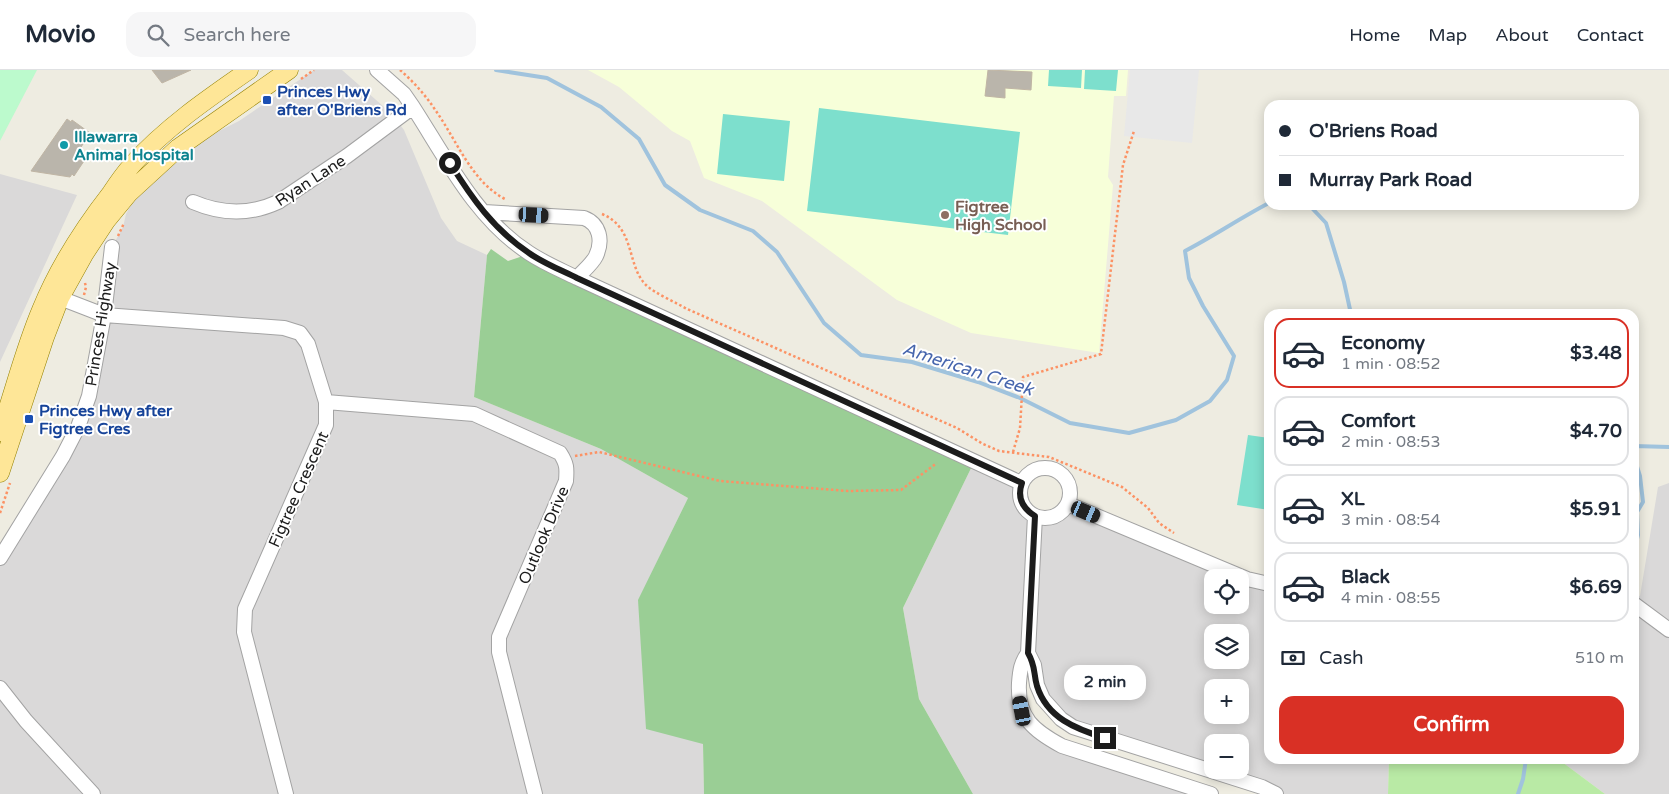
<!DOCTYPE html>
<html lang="en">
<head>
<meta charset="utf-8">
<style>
  :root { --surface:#fff; --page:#f6f6f7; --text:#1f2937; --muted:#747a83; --line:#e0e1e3; --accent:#d93025 }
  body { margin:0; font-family:"Varela Round",sans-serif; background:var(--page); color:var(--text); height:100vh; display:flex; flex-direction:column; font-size:19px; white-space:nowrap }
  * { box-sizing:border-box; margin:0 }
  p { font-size:16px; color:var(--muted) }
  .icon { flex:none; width:28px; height:28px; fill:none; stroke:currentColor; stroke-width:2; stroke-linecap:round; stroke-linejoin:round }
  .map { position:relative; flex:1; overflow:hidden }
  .sheet { position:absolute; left:1264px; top:239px; width:375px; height:455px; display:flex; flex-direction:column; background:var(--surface); border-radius:15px; box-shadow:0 2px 12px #0003 }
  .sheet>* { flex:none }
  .banner { position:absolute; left:1264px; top:30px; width:375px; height:110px; border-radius:15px; box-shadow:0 2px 12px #0003; display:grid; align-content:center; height:110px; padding:0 15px; background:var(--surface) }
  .controls { position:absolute; left:1204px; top:499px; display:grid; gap:10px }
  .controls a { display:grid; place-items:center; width:45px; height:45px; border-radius:10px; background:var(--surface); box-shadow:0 2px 12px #0003; font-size:25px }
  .end { position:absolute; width:22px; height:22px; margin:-11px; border:6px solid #1c1c1c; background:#fff; box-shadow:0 0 0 2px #fff }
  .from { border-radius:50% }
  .bubble { position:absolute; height:35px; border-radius:15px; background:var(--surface); box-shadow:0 2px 12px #0003; font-size:16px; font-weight:700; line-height:35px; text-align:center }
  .car { position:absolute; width:15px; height:30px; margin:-15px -8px; border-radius:6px; box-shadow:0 0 4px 1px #0007; background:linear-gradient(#222 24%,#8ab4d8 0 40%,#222 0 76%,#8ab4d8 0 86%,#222 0) }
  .banner b { display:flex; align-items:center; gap:18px; height:48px; font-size:19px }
  .banner b+b { border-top:1px solid var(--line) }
  .banner i { width:12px; height:12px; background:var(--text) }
  ul { padding:9px 0 0; list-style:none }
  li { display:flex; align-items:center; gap:15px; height:70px; margin:0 10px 8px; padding:0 5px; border:2px solid var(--line); border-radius:15px }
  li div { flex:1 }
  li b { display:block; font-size:19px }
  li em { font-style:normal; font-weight:700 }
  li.selected { border-color:var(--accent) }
  li>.icon { width:45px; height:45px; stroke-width:1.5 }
  .pay { display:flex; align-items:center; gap:12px; height:55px; padding:0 15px; font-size:19px }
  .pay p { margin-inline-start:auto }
  .cta { display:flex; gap:10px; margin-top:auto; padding:10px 15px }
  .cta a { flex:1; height:58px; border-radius:15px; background:var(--accent); color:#fff; font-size:20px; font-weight:700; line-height:58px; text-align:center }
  header { display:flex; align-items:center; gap:30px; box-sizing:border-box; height:70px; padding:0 25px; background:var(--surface); border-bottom:1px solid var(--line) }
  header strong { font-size:24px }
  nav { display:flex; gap:28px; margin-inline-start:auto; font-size:18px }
  .search { width:350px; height:45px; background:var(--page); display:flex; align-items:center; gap:12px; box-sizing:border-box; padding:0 18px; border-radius:15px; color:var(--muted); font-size:19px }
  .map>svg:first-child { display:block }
</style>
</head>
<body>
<header>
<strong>Movio</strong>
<div class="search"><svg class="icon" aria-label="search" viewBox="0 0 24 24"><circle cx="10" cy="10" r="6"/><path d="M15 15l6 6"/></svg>Search here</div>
<nav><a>Home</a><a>Map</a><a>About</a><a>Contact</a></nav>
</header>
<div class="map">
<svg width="1669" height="724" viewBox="0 0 1669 724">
  <rect width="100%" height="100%" fill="#eeece1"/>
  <path fill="#dad9d9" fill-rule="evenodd" d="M314 0H342L392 44 404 60 441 148 457 171 487 185 474 327 601 379 688 428 638 531 703 674 704 724H0V488L78 357 112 177 123 157 126 144 133 131 151 113 200 73 217 62 239 51Z
    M0 104 77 125 0 292Z
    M975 390 1023 410 1035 446 1068 434 1269 514V689H1389L1388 724H1276L1061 649 1028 583 1019 620 1036 660 1211 724H973L919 629 903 538ZM1212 508H1240V535H1212ZM1212 562H1240V590H1212ZM1212 618H1240V645H1212ZM1212 672H1240V700H1212Z
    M1669 413V724H1605L1558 689H1634V523L1640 526 1658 417Z"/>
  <path fill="#f7ffd9" d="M588 0H1128L1126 26H1114L1108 107 1113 115 1099 283 971 263 897 230 762 131 704 108 690 71 672 61 619 17Z"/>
  <path fill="#b9eaa5" d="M1389 689H1558L1605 724H1388Z"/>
  <path fill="#9ace95" d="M491 179 508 191 529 184 975 390 903 538 919 629 973 724H704L703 674 646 659 638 530 688 428 601 379 474 327 487 185Z"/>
  <path fill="#bcfacd" d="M0 0H37L0 71Z"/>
  <path fill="#7ddfcd" d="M1049 0H1082L1081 18 1048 16Z
    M1085 0H1118L1116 21 1084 19Z
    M819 38 1020 62 1008 165 807 141Z
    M723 44 790 51 784 111 717 104Z
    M1248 365 1269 368V440L1237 435Z"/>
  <path fill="#e8e8e8" d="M1130 0H1199L1192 73 1124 66Z"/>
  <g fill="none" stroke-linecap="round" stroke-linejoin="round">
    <path stroke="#a0c3dd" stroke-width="4" d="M496 0 547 8 601 37 639 69 665 115 700 140 753 161 777 182 824 253 861 285 912 292 978 312 1020 328 1070 353 1129 363 1176 350 1210 331 1227 310 1234 286 1203 236 1189 208 1185 181C1214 166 1240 148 1269 133
      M1309 135 1326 153 1344 212 1351 244
      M1634 376 1669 377
      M1634 481 1638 465 1637 442 1643 432 1640 406 1635 390V376
      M1518 724 1523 709 1526 689"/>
  </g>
  <path fill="#bab5ab" stroke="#c0b5a4" d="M152 0H191L162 13Z
    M988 0 1032 2 1031 20 1005 18V28L985 26Z
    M67 49 71 52 72 50 90 63 76 85 84 91 74 106 72 104 70 107 31 101Z"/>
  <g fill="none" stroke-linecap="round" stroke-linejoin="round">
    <defs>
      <path id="minor" d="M377 0 404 24 413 37C446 88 476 149 529 183 544 193 561 200 577 208L1021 413
        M193 132C221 144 250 145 278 132L347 86 413 37
        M484 142 584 148C600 154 603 171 596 186 592 194 583 201 577 208
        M60 228 104 245 284 258 300 263 308 274 326 332V355L245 539 244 562 286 724
        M326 332 474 344 560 383C567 394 567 398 566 411L499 567V582L535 724
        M1020 423a25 25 0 1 1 50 0a25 25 0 1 1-50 0Z
        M1068 434 1247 509 1269 514
        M1035 446 1028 583C1021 593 1020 600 1019 613 1017 648 1034 661 1062 676L1211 724
        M0 488 63 386 78 357 89 326 104 245 112 177
        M1634 534 1669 560
        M1028 583 1034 595 1037 615 1043 629 1061 649 1073 657 1262 717 1276 724
        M0 618 26 651 93 724"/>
      <path id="major" d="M0 362C14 322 24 280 41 240 58 198 83 159 111 123 117 114 124 104 131 96 165 58 207 29 249 0
        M0 403 45 267 60 228 85 183 106 151 129 123 178 78 289 0"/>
    </defs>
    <use href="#minor" stroke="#a3a3a3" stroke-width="16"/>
    <use href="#major" stroke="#948100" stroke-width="19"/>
    <path stroke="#fc9264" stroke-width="2.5" stroke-dasharray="2.5 2.5" stroke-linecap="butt" d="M400 0C414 12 426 26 436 41 457 71 472 112 505 129
      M301 9 314 0
      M602 144C636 158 626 195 646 215 654 223 677 233 687 239L957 358 983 374 999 381 1049 387 1122 417 1148 438 1159 453 1174 463
      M118 166 124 153
      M84 225 86 217 85 213
      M1013 382 1020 358 1023 307 1101 284 1123 95 1134 61
      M575 386 599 382 720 411 848 421 901 420 937 393
      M0 443 10 413"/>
    <use href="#minor" stroke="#fff" stroke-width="14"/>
    <use href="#major" stroke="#fee697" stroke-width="18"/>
  </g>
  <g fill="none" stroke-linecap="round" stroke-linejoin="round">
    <path stroke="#1c1c1c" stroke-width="6" d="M450 93C471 127 494 160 529 183 543 193 561 200 577 208L1022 413C1017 427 1022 438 1035 446L1028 583C1036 597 1033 602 1037 616 1047 648 1076 659 1105 668"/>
  </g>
  <g fill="#1a4fb4" stroke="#fff" stroke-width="2">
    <rect x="262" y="25" width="10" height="10" rx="2.5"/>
    <rect x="24" y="344" width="10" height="10" rx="2.5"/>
  </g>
  <circle fill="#0f9aa8" stroke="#fff" stroke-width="2" cx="64" cy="75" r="5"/>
  <circle fill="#8d6e63" stroke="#fff" stroke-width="2" cx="945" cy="145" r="5"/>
  <g text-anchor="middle" stroke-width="4" stroke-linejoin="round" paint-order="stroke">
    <g font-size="16" font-weight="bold" fill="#164399" stroke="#fff" text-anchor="start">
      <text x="277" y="27">Princes Hwy<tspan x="277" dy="18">after O'Briens Rd</tspan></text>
      <text x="39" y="346">Princes Hwy after<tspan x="39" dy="18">Figtree Cres</tspan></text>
    </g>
    <g font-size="16" font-weight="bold" fill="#0d838f" stroke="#fff" text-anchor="start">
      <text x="74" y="72">Illawarra<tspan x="74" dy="18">Animal Hospital</tspan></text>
    </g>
    <g font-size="16" fill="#1c1c1c" stroke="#fff">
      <text transform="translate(310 110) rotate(-33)" y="6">Ryan Lane</text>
      <text transform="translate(100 254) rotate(-81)" y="6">Princes Highway</text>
      <text transform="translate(298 419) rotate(-66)" y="6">Figtree Crescent</text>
      <text transform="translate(543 465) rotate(-67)" y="6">Outlook Drive</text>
    </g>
    <g font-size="16" font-weight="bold" fill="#785e54" stroke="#fff" text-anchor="start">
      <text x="955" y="142">Figtree<tspan x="955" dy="18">High School</tspan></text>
    </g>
    <g font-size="18" font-style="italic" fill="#4766ad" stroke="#fff">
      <text transform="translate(968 299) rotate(18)" y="6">American Creek</text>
    </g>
  </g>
</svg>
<div class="controls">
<a><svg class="icon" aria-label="locate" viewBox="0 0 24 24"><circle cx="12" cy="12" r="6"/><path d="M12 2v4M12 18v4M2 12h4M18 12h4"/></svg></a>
<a><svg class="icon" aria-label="layers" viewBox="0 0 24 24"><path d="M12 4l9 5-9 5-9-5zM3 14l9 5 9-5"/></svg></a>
<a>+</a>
<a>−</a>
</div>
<i class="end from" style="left:450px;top:93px"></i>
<i class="end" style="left:1105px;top:668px"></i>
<div class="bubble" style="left:1064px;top:595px;width:82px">2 min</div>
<i class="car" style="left:534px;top:145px;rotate:93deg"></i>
<i class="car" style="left:1086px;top:442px;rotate:113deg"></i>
<i class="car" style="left:1022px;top:641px;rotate:349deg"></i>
<div class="banner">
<b><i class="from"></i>O'Briens Road</b>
<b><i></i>Murray Park Road</b>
</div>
<section class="sheet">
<ul>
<li class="selected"><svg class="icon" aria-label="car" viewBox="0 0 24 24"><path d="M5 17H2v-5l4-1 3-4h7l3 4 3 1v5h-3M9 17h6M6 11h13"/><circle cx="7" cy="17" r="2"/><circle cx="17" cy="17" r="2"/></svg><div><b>Economy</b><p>1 min · 08:52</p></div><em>$3.48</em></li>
<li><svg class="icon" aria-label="car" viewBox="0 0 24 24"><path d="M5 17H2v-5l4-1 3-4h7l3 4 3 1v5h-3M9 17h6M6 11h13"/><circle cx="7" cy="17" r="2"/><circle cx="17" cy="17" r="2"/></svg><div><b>Comfort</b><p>2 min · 08:53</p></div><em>$4.70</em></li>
<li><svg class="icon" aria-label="car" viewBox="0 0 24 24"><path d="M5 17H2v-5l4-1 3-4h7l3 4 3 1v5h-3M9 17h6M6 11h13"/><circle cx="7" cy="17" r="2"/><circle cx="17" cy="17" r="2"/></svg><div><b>XL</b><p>3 min · 08:54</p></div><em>$5.91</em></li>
<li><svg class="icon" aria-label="car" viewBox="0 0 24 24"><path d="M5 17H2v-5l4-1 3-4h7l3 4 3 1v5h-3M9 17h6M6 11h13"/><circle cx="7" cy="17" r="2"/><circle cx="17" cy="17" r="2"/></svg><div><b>Black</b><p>4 min · 08:55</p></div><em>$6.69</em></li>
</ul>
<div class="pay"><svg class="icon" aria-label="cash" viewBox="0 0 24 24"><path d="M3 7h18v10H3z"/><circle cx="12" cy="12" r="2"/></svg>Cash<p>510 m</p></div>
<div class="cta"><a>Confirm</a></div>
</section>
</div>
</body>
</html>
